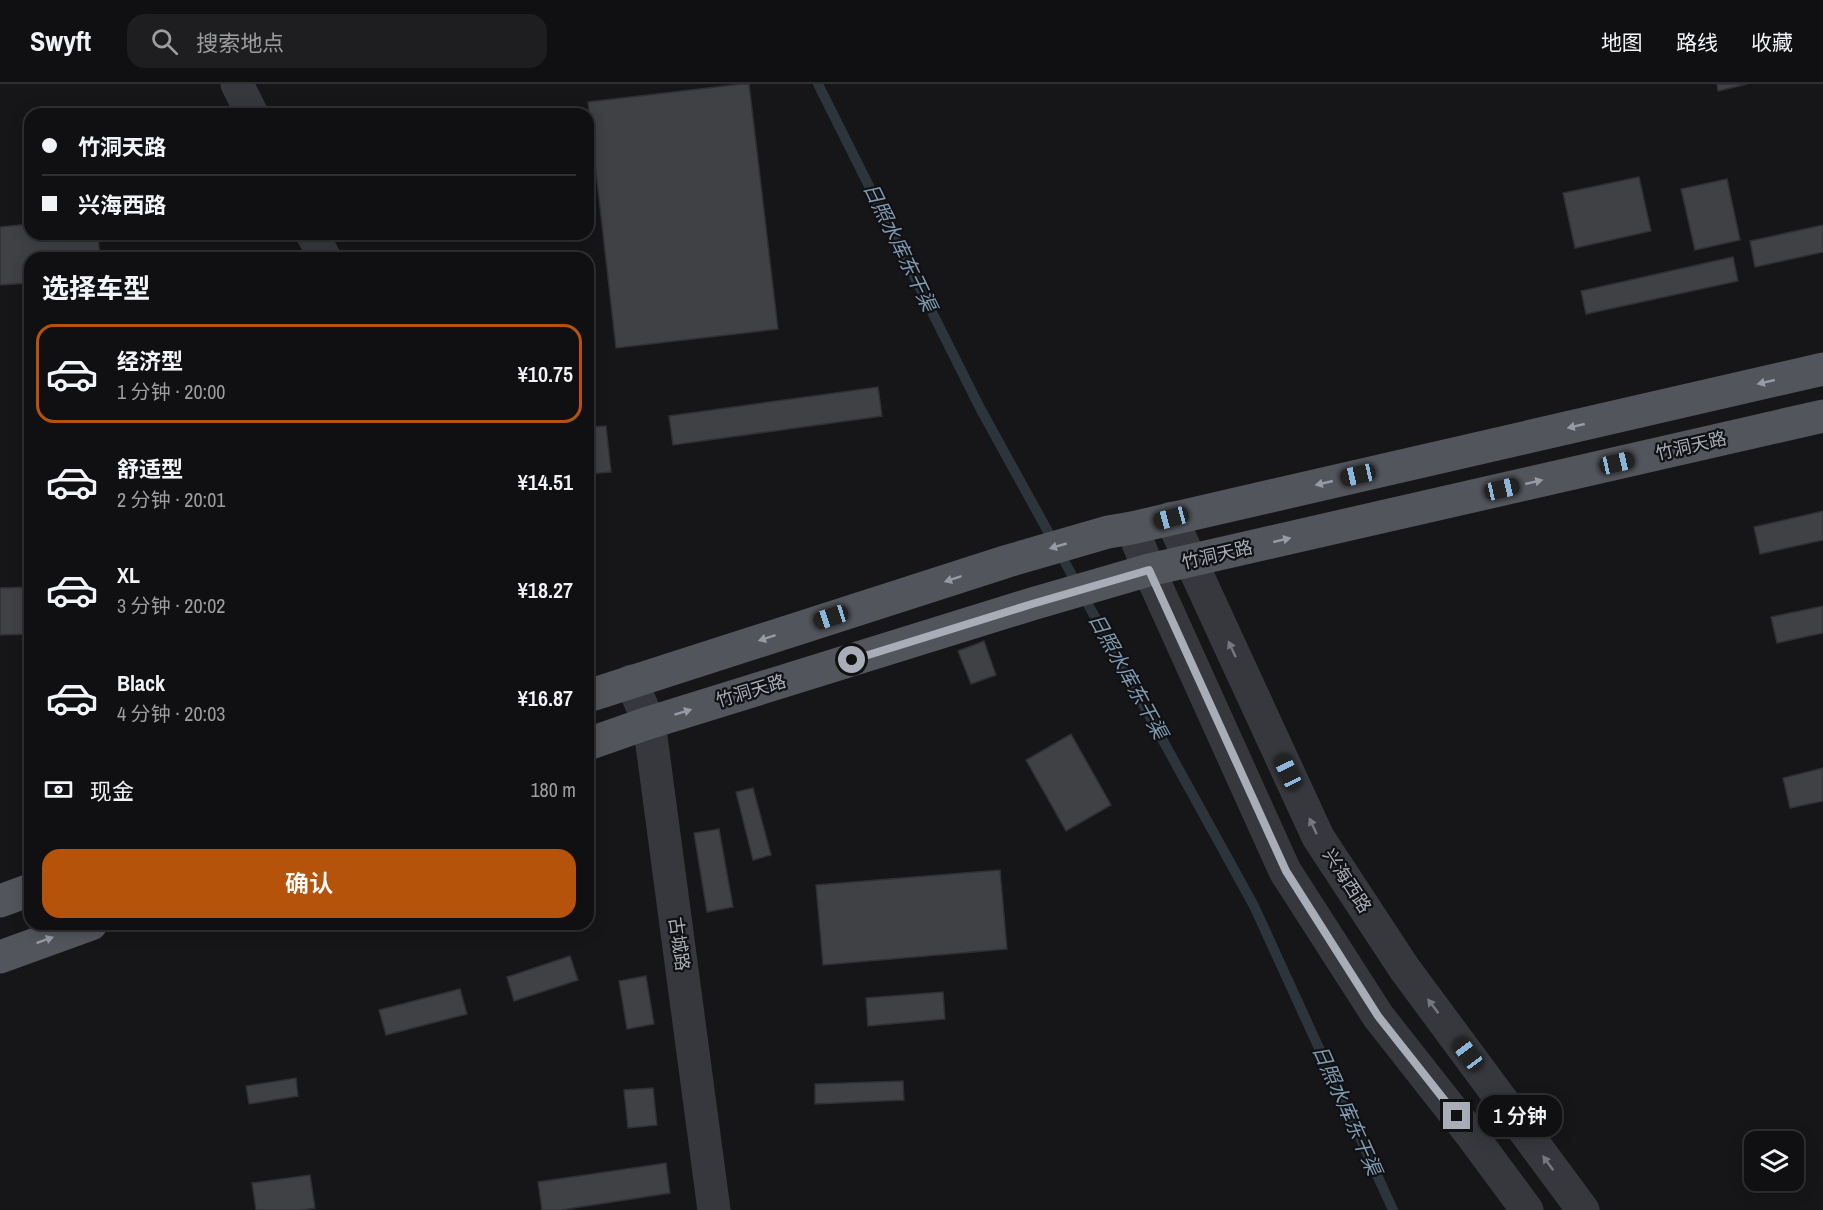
<!DOCTYPE html>
<html lang="zh">
<head>
<meta charset="utf-8">
<style>
  :root { --surface:#101012; --page:#1e1e20; --text:#f1f3f6; --muted:#9c9d9f; --line:#303032; --accent:#b45309 }
  body { margin:0; font-family:"Archivo Narrow","Noto Sans SC",sans-serif; background:var(--page); color:var(--text); height:100vh; display:flex; flex-direction:column; font-size:22px; white-space:nowrap }
  * { box-sizing:border-box; margin:0 }
  p { font-size:20px; color:var(--muted) }
  .icon { flex:none; width:33px; height:33px; fill:none; stroke:currentColor; stroke-width:2; stroke-linecap:round; stroke-linejoin:round }
  .map { position:relative; flex:1; overflow:hidden }
  .sheet { position:absolute; left:24px; top:168px; width:570px; height:678px; display:flex; flex-direction:column; background:var(--surface); border-radius:18px; box-shadow:0 3px 15px #0003,0 0 0 2px var(--line) }
  .sheet>* { flex:none }
  .hud { position:absolute; left:24px; top:24px; width:570px; height:132px; border-radius:18px; box-shadow:0 3px 15px #0003,0 0 0 2px var(--line); display:grid; align-content:center; height:132px; padding:0 18px; background:var(--surface) }
  .controls { position:absolute; left:1744px; top:1047px; display:grid; gap:12px }
  .controls a { display:grid; place-items:center; width:60px; height:60px; border-radius:12px; background:var(--surface); box-shadow:0 3px 15px #0003,0 0 0 2px var(--line); font-size:30px }
  .end { position:absolute; width:27px; height:27px; margin:-14px; border:8px solid #a8adb8; background:#111; box-shadow:0 0 0 3px #111 }
  .from { border-radius:50% }
  .bubble { position:absolute; height:42px; border-radius:18px; background:var(--surface); box-shadow:0 3px 15px #0003,0 0 0 2px var(--line); font-size:20px; font-weight:600; line-height:42px; text-align:center }
  .car { position:absolute; width:18px; height:36px; margin:-18px -9px; border-radius:8px; box-shadow:0 0 4px 2px #0007; background:linear-gradient(#222 24%,#8ab4d8 0 40%,#222 0 76%,#8ab4d8 0 86%,#222 0) }
  .hud b { display:flex; align-items:center; gap:21px; height:57px; font-size:22px }
  .hud b+b { border-top:2px solid var(--line) }
  .hud i { width:15px; height:15px; background:var(--text) }
  ul { padding:0; list-style:none }
  li { display:flex; align-items:center; gap:18px; height:99px; margin:0 12px 9px; padding:0 6px; border:3px solid transparent; border-radius:18px }
  li div { flex:1 }
  li b { display:block; font-size:22px }
  li em { font-style:normal; font-weight:600 }
  li.active { border-color:var(--accent) }
  li>.icon { width:54px; height:54px; stroke-width:1.5 }
  h2 { padding:0 18px; font-size:27px; line-height:72px }
  .pay { display:flex; align-items:center; gap:15px; height:66px; padding:0 18px; font-size:22px }
  .pay p { margin-inline-start:auto }
  .primary-button { display:flex; gap:12px; margin-top:auto; padding:12px 18px }
  .primary-button a { flex:1; height:69px; border-radius:18px; background:var(--accent); color:#fff; font-size:24px; font-weight:600; line-height:69px; text-align:center }
  header { display:flex; align-items:center; gap:36px; box-sizing:border-box; height:84px; padding:0 30px; background:var(--surface); border-bottom:2px solid var(--line) }
  header strong { font-size:28px }
  nav { display:flex; gap:33px; margin-inline-start:auto; font-size:21px }
  .search { width:420px; height:54px; background:var(--page); display:flex; align-items:center; gap:15px; box-sizing:border-box; padding:0 21px; border-radius:18px; color:var(--muted); font-size:22px }
  .map>svg:first-child { display:block }
</style>
</head>
<body>
<header>
<strong>Swyft</strong>
<div class="search"><svg class="icon" aria-label="search" viewBox="0 0 24 24"><circle cx="10" cy="10" r="6"/><path d="M15 15l6 6"/></svg>搜索地点</div>
<nav><a>地图</a><a>路线</a><a>收藏</a></nav>
</header>
<div class="map">
<svg width="1823" height="1126" viewBox="0 0 1823 1126">
  <rect width="100%" height="100%" fill="#161618"/>
  <g fill="none" stroke-linecap="round" stroke-linejoin="round">
    <path stroke="#2c353c" stroke-width="10" d="M818 0 980 324 1254 822 1393 1126"/>
  </g>
  <path fill="#404145" stroke="#303034" stroke-width="1.5" d="M742 0H749L778 245 616 264 588 18Z
    M1717 0H1747L1718 7Z
    M1639 93 1651 147 1575 164 1563 109Z
    M1727 95 1740 156 1695 166 1681 105Z
    M30 140V150H98L100 174H30V199L0 201V143Z
    M1823 141V168L1755 183 1750 157Z
    M1733 173 1738 197 1586 230 1581 207Z
    M878 303 882 332 673 361 669 332Z
    M606 342 611 388 588 390V343Z
    M1823 427V456L1760 470 1754 443Z
    M30 503V550L0 551V504Z
    M1823 522V549L1777 559 1771 533Z
    M984 557 996 591 971 600 958 567Z
    M1071 650 1111 721 1066 747 1026 676Z
    M1823 684V717L1790 724 1783 694Z
    M753 704 771 771 753 776 736 708Z
    M719 745 733 823 707 828 694 749Z
    M1000 786 1007 865 823 881 816 801Z
    M570 872 578 896 514 917 507 893Z
    M646 892 654 940 627 945 619 897Z
    M460 905 467 930 386 951 379 926Z
    M943 908 945 935 868 942 866 914Z
    M296 994 298 1012 249 1020 246 1002Z
    M903 997 904 1016 815 1020V1000Z
    M653 1004 657 1041 628 1044 624 1006Z
    M666 1079 670 1109 561 1126H542L538 1098Z
    M310 1091 315 1124 302 1126H256L252 1099Z"/>
  <g fill="none" stroke-linecap="round" stroke-linejoin="round">
    <path stroke="#37383d" stroke-width="33" d="M237 0 252 30
      M312 150 325 174
      M1171 434 1318 753 1404 884 1583 1126
      M1132 444 1149 486 1285 787 1378 932 1470 1049 1527 1126
      M631 597 649 638 714 1126"/>
    <path stroke="#53555c" stroke-width="33" d="M588 612 1008 477 1108 448 1132 444 1823 285
      M588 660 645 640 1032 520 1149 486 1823 332
      M0 817 30 806
      M0 873 91 840"/>
  </g>
  <defs><path id="oneway-solid" d="M-6-.8H1V-3.2L6.5 0L1 3.2V.8H-6Z" transform="scale(1.5)"/></defs>
  <g fill="#979ba6">
    <use href="#oneway-solid" transform="translate(1766 298) rotate(167)"/>
    <use href="#oneway-solid" transform="translate(1576 342) rotate(167)"/>
    <use href="#oneway-solid" transform="translate(1534 398) rotate(-13)"/>
    <use href="#oneway-solid" transform="translate(1324 399) rotate(167)"/>
    <use href="#oneway-solid" transform="translate(1282 456) rotate(-13)"/>
    <use href="#oneway-solid" transform="translate(1058 462) rotate(164)"/>
    <use href="#oneway-solid" transform="translate(953 495) rotate(162)"/>
    <use href="#oneway-solid" transform="translate(767 554) rotate(162)"/>
    <use href="#oneway-solid" transform="translate(683 628) rotate(-17)"/>
    <use href="#oneway-solid" transform="translate(45 856) rotate(-20)"/>
  </g>
  <g fill="#757881">
    <use href="#oneway-solid" transform="translate(1232 565) rotate(-115)"/>
    <use href="#oneway-solid" transform="translate(1313 742) rotate(-115)"/>
    <use href="#oneway-solid" transform="translate(1433 922) rotate(-127)"/>
    <use href="#oneway-solid" transform="translate(1548 1079) rotate(-126)"/>
  </g>
  <g fill="none" stroke-linecap="round" stroke-linejoin="round">
    <path stroke="#a8adb8" stroke-width="8" d="M852 576 1032 520 1149 486 1286 787 1378 932 1457 1032"/>
  </g>
  <g text-anchor="middle" stroke-width="4.5" stroke-linejoin="round" paint-order="stroke">
    <g font-size="18" fill="#a8adb8" stroke="#111113">
      <text transform="translate(1691 362) rotate(-13)" y="6">竹洞天路</text>
      <text transform="translate(1217 471) rotate(-13)" y="6">竹洞天路</text>
      <text transform="translate(751 607) rotate(-17)" y="6">竹洞天路</text>
      <text transform="translate(1347 797) rotate(57)" y="6">兴海西路</text>
      <text transform="translate(679 860) rotate(82)" y="6">古城路</text>
    </g>
    <g font-size="20" font-style="italic" fill="#7f9bb3" stroke="#111113">
      <text transform="translate(900 163) rotate(64)" y="7">日照水库东干渠</text>
      <text transform="translate(1128 592) rotate(61)" y="7">日照水库东干渠</text>
      <text transform="translate(1347 1026) rotate(66)" y="7">日照水库东干渠</text>
    </g>
  </g>
</svg>
<div class="controls">
<a><svg class="icon" aria-label="layers" viewBox="0 0 24 24"><path d="M12 4l9 5-9 5-9-5zM3 14l9 5 9-5"/></svg></a>
</div>
<i class="end from" style="left:852px;top:576px"></i>
<i class="end" style="left:1457px;top:1032px"></i>
<div class="bubble" style="left:1478px;top:1011px;width:84px">1 分钟</div>
<i class="car" style="left:1617px;top:379px;rotate:77deg"></i>
<i class="car" style="left:1358px;top:391px;rotate:257deg"></i>
<i class="car" style="left:1502px;top:405px;rotate:77deg"></i>
<i class="car" style="left:1171px;top:434px;rotate:255deg"></i>
<i class="car" style="left:831px;top:533px;rotate:252deg"></i>
<i class="car" style="left:1288px;top:688px;rotate:335deg"></i>
<i class="car" style="left:1468px;top:970px;rotate:323deg"></i>
<div class="hud">
<b><i class="from"></i>竹洞天路</b>
<b><i></i>兴海西路</b>
</div>
<section class="sheet">
<h2>选择车型</h2>
<ul>
<li class="active"><svg class="icon" aria-label="car" viewBox="0 0 24 24"><path d="M5 17H2v-5l4-1 3-4h7l3 4 3 1v5h-3M9 17h6M6 11h13"/><circle cx="7" cy="17" r="2"/><circle cx="17" cy="17" r="2"/></svg><div><b>经济型</b><p>1 分钟 · 20:00</p></div><em>¥10.75</em></li>
<li><svg class="icon" aria-label="car" viewBox="0 0 24 24"><path d="M5 17H2v-5l4-1 3-4h7l3 4 3 1v5h-3M9 17h6M6 11h13"/><circle cx="7" cy="17" r="2"/><circle cx="17" cy="17" r="2"/></svg><div><b>舒适型</b><p>2 分钟 · 20:01</p></div><em>¥14.51</em></li>
<li><svg class="icon" aria-label="car" viewBox="0 0 24 24"><path d="M5 17H2v-5l4-1 3-4h7l3 4 3 1v5h-3M9 17h6M6 11h13"/><circle cx="7" cy="17" r="2"/><circle cx="17" cy="17" r="2"/></svg><div><b>XL</b><p>3 分钟 · 20:02</p></div><em>¥18.27</em></li>
<li><svg class="icon" aria-label="car" viewBox="0 0 24 24"><path d="M5 17H2v-5l4-1 3-4h7l3 4 3 1v5h-3M9 17h6M6 11h13"/><circle cx="7" cy="17" r="2"/><circle cx="17" cy="17" r="2"/></svg><div><b>Black</b><p>4 分钟 · 20:03</p></div><em>¥16.87</em></li>
</ul>
<div class="pay"><svg class="icon" aria-label="cash" viewBox="0 0 24 24"><path d="M3 7h18v10H3z"/><circle cx="12" cy="12" r="2"/></svg>现金<p>180 m</p></div>
<div class="primary-button"><a>确认</a></div>
</section>
</div>
</body>
</html>
